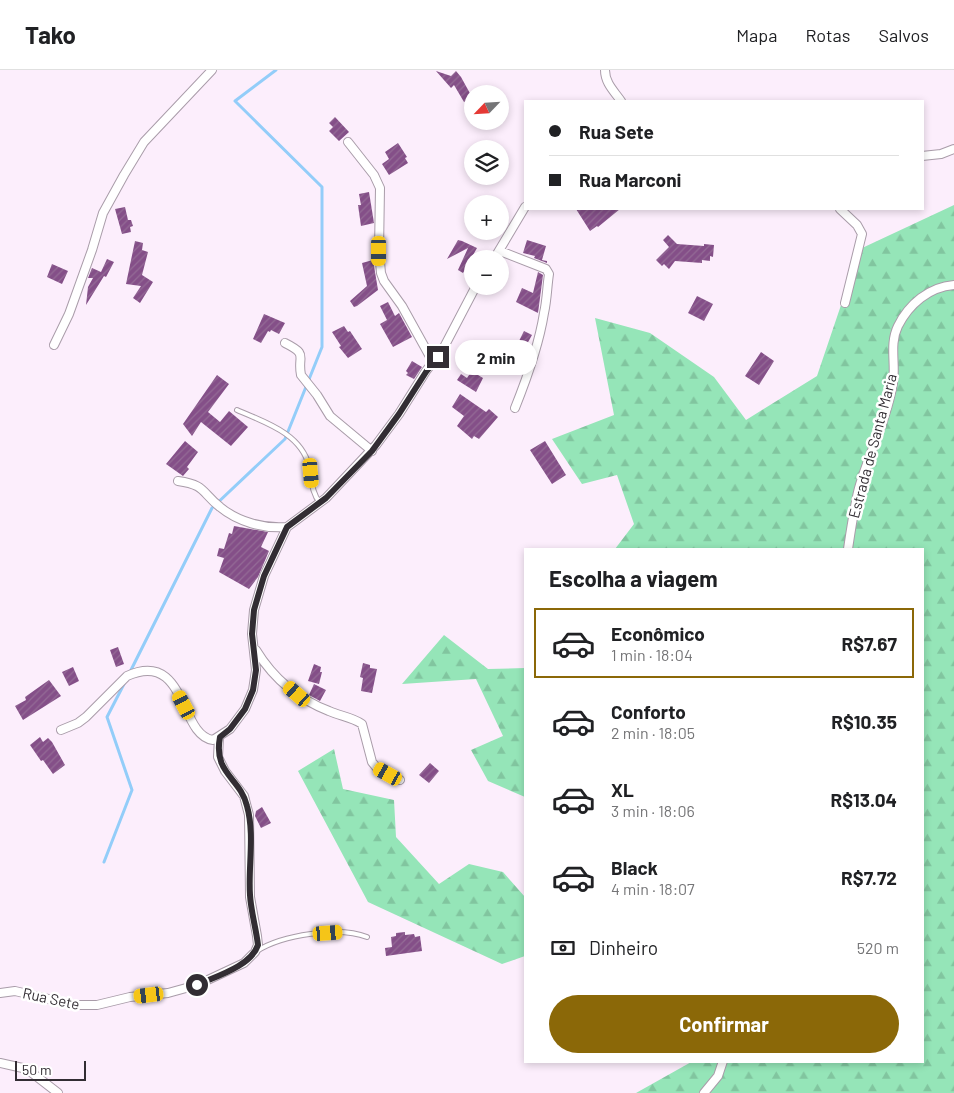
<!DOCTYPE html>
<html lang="pt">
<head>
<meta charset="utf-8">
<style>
  :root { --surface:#fff; --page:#f2f2f2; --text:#202124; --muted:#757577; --line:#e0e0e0; --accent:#8b6808 }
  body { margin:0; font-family:Barlow,sans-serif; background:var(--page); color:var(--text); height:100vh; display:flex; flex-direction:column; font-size:19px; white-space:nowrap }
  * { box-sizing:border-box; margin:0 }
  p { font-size:16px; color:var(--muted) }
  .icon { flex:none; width:28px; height:28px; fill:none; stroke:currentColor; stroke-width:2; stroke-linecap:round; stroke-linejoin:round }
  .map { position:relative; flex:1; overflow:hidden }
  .details { position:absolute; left:524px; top:478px; width:400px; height:515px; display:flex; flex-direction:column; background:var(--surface); border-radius:0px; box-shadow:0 2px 8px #0003 }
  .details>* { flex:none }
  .guide { position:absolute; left:524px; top:30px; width:400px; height:110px; border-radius:0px; box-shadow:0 2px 8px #0003; display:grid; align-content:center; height:110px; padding:0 25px; background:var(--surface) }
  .needle { width:32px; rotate:245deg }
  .controls { position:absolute; left:464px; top:15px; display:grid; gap:10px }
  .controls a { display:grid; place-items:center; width:45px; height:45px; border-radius:50%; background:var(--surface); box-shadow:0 2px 8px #0003; font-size:25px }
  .scale { position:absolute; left:15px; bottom:12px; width:71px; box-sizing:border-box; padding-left:5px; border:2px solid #322d33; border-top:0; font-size:14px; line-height:18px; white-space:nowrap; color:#322d33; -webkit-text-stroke:4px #fff; paint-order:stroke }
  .end { position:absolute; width:22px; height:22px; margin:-11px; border:6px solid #322d33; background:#fff; box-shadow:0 0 0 2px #fff }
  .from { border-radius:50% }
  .bubble { position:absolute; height:35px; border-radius:18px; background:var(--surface); box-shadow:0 2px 8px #0003; font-size:16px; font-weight:700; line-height:35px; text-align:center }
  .car { position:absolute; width:15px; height:30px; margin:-15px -8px; border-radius:6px; box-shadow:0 0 4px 1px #0007; background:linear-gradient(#f5c518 24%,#345 0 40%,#f5c518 0 76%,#345 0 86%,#f5c518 0) }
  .guide b { display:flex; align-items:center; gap:18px; height:48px; font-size:19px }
  .guide b+b { border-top:1px solid var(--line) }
  .guide i { width:12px; height:12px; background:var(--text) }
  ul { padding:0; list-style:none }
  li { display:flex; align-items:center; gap:15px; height:70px; margin:0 10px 8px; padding:0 15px; border:2px solid transparent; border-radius:0px }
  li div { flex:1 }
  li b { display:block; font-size:19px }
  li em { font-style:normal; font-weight:700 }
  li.selected { border-color:var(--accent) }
  li>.icon { width:45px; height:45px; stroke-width:1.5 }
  h2 { padding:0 25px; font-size:22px; line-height:60px }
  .pay { display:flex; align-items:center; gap:12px; height:55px; padding:0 25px; font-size:19px }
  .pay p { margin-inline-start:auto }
  .primary-button { display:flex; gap:10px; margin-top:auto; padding:10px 25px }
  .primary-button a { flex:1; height:58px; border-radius:30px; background:var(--accent); color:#fff; font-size:20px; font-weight:700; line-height:58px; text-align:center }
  header { display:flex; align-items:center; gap:30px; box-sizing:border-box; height:70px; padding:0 25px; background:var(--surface); border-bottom:1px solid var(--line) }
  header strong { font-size:24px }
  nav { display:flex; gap:28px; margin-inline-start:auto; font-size:18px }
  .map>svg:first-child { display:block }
</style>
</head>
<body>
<header>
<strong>Tako</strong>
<nav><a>Mapa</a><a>Rotas</a><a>Salvos</a></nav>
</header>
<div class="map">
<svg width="954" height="1023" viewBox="0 0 954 1023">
  <defs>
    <pattern id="forest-firs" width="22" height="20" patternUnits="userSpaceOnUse" patternTransform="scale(1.25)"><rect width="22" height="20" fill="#95e5b8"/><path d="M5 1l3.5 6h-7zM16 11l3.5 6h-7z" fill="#81c59f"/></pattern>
    <pattern id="building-hatch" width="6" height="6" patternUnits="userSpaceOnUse" patternTransform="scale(1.25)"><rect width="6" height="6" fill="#844f88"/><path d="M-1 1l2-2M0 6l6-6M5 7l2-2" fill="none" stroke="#946b96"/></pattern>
  </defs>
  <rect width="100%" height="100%" fill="#fceefc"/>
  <path fill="url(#forest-firs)" d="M954 135V1023H636L693 991H922V479H615L634 454 617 405 582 414 552 369 614 345 595 248 650 263 714 307 746 350 817 306 860 179Z
    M444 565 488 599 525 598V727L488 711 471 680 503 666 476 609 402 614Z
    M334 679 343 719 394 730 396 767 439 814 469 794 503 802 525 827V886L502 894 368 832 298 701Z"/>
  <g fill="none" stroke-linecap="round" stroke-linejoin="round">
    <path stroke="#93cdf9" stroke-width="3" d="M129 604 212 438 285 369 322 277V117L235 31 276 0
      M104 792 132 720 107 647 124 614"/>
  </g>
  <path fill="url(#building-hatch)" d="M436 1 451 6 456 1 461 7 472 27 464 32 454 15 451 18Z
    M335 47 349 62 339 71 329 61 333 57 329 53Z
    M398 73 407 87 405 88 408 93 389 105 382 94 389 89 385 82Z
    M369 122 374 153 361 156 358 135H361L359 124Z
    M125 137 128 150H131L133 156 130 157 131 162 122 164 115 139Z
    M576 139H620L598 157 597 156 590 161Z
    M668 165 677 174 704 176V174L714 175 713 187 710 186V191L702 190V193L675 191 669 199 664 194 662 196 656 190 669 177 663 170Z
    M458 170 462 171 477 178 463 203 458 200 468 178 447 189Z
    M527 170 546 176 542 190 547 191V193L534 188 535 186 523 183Z
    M135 171 143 173 142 180 148 182 142 205 153 212 140 233 133 228 141 216 126 214Z
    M107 189 114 192 106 207 104 206 86 235 88 217 93 208H88L92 198 101 202Z
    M373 190 378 220 357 236 354 237 350 231 367 216 362 193Z
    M52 194 68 201 62 214 47 207Z
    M538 202 543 205 538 243 516 232 522 218 533 223Z
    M697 226 713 234 704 251 688 243Z
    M388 232 395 246 399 243 412 267 393 277 380 254 387 250 380 236Z
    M264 244 285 253 279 264 271 260 270 262 268 261 261 273 253 269Z
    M344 256 348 262 350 261 362 279 348 288 339 277 341 276 332 262Z
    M524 261 532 265 522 283 526 284 520 295 504 287 510 276 515 279Z
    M761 282 774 291 759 315 745 306Z
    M412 291 422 297 414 309 406 305 408 303 406 301Z
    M473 299 480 303 478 305 483 308 476 322 457 310 461 304 467 308Z
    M217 305 229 314 208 342 220 352 229 341 248 357 231 376 201 352 192 366 183 354Z
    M460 324 486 342 489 339 498 347 479 369 474 366 472 369 457 356 464 346 452 337Z
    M185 371 198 382 187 397 189 399 183 406 166 394Z
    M545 371 566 405 552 414 530 380Z
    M234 456 268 462 261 477 269 481 258 507 249 519 219 502 224 488 217 486 219 478 224 479 229 463 232 464Z
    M118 577 124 594 116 597 110 580Z
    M363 593 370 595V598L377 599 372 623 361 621 363 608 360 607Z
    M314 594 321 597 320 602H322L319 614 308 611Z
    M73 597 79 611 69 616 62 602Z
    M49 610 61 626 23 650 15 636 26 630 25 627Z
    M314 614 326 620 320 631 309 625Z
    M40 667 43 672 48 668 52 672 65 695 53 704 43 690 41 691 30 675Z
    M430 693 439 701 429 713 419 705Z
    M262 737 271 753 261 758 255 746 256 741Z
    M405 862V865L414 864 415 867 420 866 422 881 386 886 385 878 392 877 391 867 396 866V863Z"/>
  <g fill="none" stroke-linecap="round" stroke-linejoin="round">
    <defs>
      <path id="service" d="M237 340C264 352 301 363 309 396 312 409 311 422 320 433
        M257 881C282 865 339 856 367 867"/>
      <path id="minor" d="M605 0C605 13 614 21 621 31
        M348 72 374 105 380 118 379 181 381 203 384 211 402 236 433 292
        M922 86 941 84 954 79
        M840 139 857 155 862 164 845 233
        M500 181 546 199 549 204C547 217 547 230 544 243 539 275 527 308 515 338
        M494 189 525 137
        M285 273C309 285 297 285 301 305L317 325 330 346 372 381
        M54 275 69 244 92 180 103 143 124 105 144 72 212 0
        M178 411C206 415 201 422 220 437 238 452 264 459 287 457
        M848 479C851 459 854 438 859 418 869 383 887 349 893 313 896 294 889 274 898 256 909 234 929 217 954 215
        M256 580C273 608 298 629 329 641 340 646 352 647 362 654L372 692 377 698 400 710
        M61 660 78 653 86 647 127 606C187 579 179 666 213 670L230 659 245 639 253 620 256 600 252 564 254 540 264 506 287 457 326 428 376 375 399 344 426 301 443 279 476 216
        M0 923 15 921 74 935H97L130 927 168 923 197 915 244 893 255 882 258 875 257 866 250 827 249 745 244 726 225 701 218 687 219 667
        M0 993 27 999 58 1023
        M704 1023 718 1006 723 991"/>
    </defs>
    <use href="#service" stroke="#a99ca9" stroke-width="6"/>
    <use href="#minor" stroke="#a99ca9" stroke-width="10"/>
    <use href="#service" stroke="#fff" stroke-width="4"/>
    <use href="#minor" stroke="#fff" stroke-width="8"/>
  </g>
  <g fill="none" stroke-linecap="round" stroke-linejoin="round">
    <path stroke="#322d33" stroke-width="6" d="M197 915C217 906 251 896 258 875 256 858 251 842 250 825 248 796 255 765 247 736 240 707 213 704 220 667L230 659 245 639 253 620 256 600 252 564 254 540 264 506 287 457 326 428 372 381 399 344 426 302 438 287"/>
  </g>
  <g text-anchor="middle" stroke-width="5" stroke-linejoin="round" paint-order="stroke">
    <g font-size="15" fill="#322d33" stroke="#fff">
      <text transform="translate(873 376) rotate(-75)" y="5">Estrada de Santa Maria</text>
      <text transform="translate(51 929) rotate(12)" y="5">Rua Sete</text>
    </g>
  </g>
</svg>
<div class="controls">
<a><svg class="needle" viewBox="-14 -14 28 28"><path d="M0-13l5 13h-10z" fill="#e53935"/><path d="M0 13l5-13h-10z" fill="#757577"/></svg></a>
<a><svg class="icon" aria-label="layers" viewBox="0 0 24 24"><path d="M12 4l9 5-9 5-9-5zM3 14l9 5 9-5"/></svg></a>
<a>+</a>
<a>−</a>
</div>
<div class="scale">50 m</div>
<i class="end from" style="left:197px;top:915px"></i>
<i class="end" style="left:438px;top:287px"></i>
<div class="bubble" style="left:455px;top:270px;width:82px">2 min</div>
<i class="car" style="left:379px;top:181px;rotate:180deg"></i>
<i class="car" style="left:311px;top:403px;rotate:175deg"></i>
<i class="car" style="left:297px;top:624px;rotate:311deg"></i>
<i class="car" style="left:184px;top:635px;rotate:332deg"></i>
<i class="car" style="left:388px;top:704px;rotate:299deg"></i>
<i class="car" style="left:328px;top:863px;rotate:86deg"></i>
<i class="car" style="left:149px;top:925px;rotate:263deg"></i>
<div class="guide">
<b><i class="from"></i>Rua Sete</b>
<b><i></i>Rua Marconi</b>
</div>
<section class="details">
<h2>Escolha a viagem</h2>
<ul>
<li class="selected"><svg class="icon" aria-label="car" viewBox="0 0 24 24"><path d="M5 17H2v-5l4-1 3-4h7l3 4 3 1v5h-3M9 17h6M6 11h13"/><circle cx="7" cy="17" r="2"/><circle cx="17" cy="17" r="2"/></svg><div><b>Econômico</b><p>1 min · 18:04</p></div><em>R$7.67</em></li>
<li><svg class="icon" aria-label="car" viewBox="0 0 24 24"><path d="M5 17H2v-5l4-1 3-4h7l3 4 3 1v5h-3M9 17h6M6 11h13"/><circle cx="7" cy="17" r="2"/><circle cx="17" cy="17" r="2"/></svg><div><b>Conforto</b><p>2 min · 18:05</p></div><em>R$10.35</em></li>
<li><svg class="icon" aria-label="car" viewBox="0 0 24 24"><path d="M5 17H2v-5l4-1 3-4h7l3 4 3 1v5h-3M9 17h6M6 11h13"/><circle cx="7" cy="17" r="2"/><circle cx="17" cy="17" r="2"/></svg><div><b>XL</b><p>3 min · 18:06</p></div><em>R$13.04</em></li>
<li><svg class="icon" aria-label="car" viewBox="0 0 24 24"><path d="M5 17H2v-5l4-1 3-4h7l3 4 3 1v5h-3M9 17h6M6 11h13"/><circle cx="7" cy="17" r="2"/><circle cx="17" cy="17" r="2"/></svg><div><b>Black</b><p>4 min · 18:07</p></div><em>R$7.72</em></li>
</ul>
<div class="pay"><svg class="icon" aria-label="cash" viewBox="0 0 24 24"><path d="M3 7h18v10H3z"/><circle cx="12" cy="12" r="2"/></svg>Dinheiro<p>520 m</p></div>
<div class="primary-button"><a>Confirmar</a></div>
</section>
</div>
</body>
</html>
